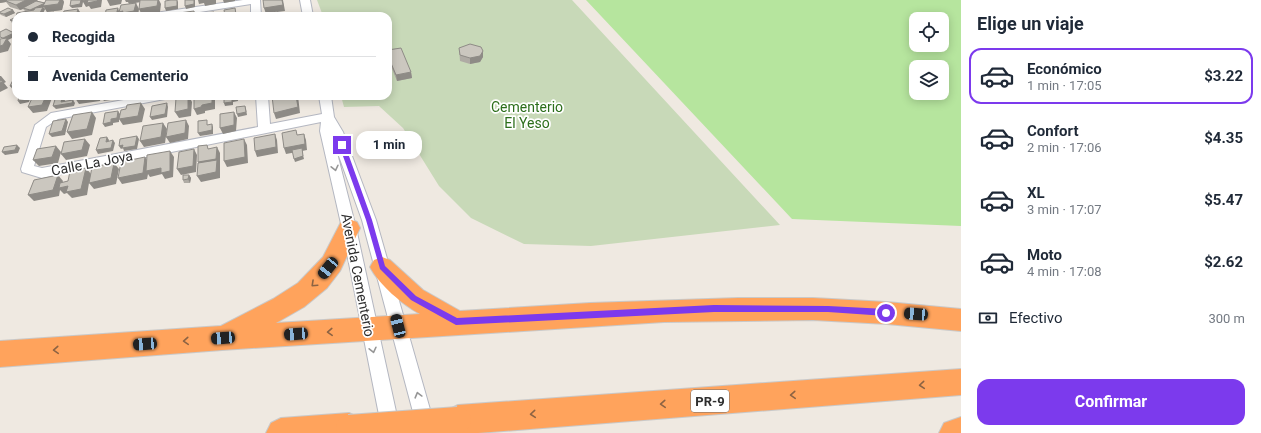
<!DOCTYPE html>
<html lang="es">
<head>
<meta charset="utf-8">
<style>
  :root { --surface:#fff; --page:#f2f2f3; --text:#1f2937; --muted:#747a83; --line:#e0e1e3; --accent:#7c3aed }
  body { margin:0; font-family:Roboto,sans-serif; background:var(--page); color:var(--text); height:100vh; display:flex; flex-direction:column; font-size:15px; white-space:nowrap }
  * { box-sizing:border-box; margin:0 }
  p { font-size:13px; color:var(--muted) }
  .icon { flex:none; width:22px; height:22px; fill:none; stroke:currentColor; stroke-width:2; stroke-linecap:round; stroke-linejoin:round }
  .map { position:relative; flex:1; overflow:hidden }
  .drawer { display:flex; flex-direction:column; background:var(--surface); width:300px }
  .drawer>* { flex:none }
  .hud { position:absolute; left:12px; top:12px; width:380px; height:88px; border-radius:12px; box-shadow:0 2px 10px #0003; display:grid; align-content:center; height:88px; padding:0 16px; background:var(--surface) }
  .controls { position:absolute; left:909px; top:12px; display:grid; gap:8px }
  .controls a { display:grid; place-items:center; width:40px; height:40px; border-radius:8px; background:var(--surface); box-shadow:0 2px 10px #0003; font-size:20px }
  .end { position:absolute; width:18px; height:18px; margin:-9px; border:5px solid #7c3aed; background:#fff; box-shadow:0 0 0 2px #fff }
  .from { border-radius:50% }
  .bubble { position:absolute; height:28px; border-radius:12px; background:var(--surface); box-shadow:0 2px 10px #0003; font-size:13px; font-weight:700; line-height:28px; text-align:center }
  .car { position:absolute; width:12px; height:24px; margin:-12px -6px; border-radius:5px; box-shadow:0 0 3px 1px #0007; background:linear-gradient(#222 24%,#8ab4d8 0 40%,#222 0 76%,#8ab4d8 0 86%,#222 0) }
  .hud b { display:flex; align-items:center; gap:14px; height:38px; font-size:15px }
  .hud b+b { border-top:1px solid var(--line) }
  .hud i { width:10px; height:10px; background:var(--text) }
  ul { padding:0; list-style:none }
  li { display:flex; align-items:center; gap:12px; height:56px; margin:0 8px 6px; padding:0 8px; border:2px solid transparent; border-radius:12px }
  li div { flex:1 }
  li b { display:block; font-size:15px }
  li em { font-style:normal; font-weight:700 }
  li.active { border-color:var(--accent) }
  li>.icon { width:36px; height:36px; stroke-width:1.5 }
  h2 { padding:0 16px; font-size:18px; line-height:48px }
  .pay { display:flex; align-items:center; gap:10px; height:44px; padding:0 16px; font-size:15px }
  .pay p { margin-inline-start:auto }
  .action { display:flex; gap:8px; margin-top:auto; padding:8px 16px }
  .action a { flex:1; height:46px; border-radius:12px; background:var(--accent); color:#fff; font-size:16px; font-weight:700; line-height:46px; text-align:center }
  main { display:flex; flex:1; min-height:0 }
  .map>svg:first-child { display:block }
</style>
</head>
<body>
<main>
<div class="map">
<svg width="961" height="433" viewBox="0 0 961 433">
  <rect width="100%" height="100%" fill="#efe9e1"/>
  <path fill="#b6e59e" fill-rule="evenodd" d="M586 0H961V226L792 219ZM916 19H942V45H916ZM916 67H942V93H916Z"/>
  <path fill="#c8d9b8" d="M317 0H572L780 225 591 246 524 244 471 218 439 186 403 128 379 106 344 107 341 96H388V16H323Z"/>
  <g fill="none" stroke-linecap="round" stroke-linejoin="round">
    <defs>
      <path id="minor" d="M243 0H260L261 16H251V4L174 16H150L155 13Z
        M300 0H310L313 16H303Z
        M146 96H171L165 99 58 119 46 127 34 166 42 168 258 127 256 96H268L270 124 322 114 319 96H331L334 117 343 132 376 220 435 427 433 433H419L417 427 362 220 335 145 356 228 400 430 399 433H383L382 430 342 228 320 131 321 122 42 178 22 172 21 169 35 125 51 113Z"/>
      <path id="motorway" d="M349 219 357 222 360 228 340 271 327 288 304 307 276 323 420 314C402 304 380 286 370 267L374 260 382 257 390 260 423 290 460 311 590 303 738 298H813L887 302 961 309V331L887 324 813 320 664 322 222 350 0 367V341L221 326 273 299 298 283 323 257 341 222Z
        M961 369V395L478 433H454L448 430 443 420 448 410 458 405Z
        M349 413 359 418 364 428 362 433H266L271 423 281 418Z
        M961 417V433H939L944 423Z"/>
    </defs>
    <use href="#minor" stroke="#b4b7c1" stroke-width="2"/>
    <use href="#motorway" stroke="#c9c9c9" stroke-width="2"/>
    <use href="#minor" fill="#fff" fill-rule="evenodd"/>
    <use href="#motorway" fill="#ffa35c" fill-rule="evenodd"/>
    <defs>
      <path id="motorway-bridge" d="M349 428 458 420"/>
    </defs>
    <use href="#motorway-bridge" stroke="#c9c9c9" stroke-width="28" stroke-linecap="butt"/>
    <use href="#motorway-bridge" stroke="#ffa35c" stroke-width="26"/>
  </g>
  <path fill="#afaba4" d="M0 0H37L38 1 45 3 46 0H63L64 2 62 10 47 12 44 7H43L45 9 43 14 54 12 56 16H16V17V16L17 13 27 11H25L23 9 20 10 10 7 6 2 0 3Z
    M13 10 15 13 6 17 1 15 0 14V12Z
    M16 17V27L14 26 10 20Z
    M459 48 483 57 480 62 470 64 460 61Z
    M388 50 411 72 412 78 397 81 388 59Z
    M189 175 191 178 190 183H184L183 180Z"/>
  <path fill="#8e8b86" d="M0 0H11L6 1V2L0 3Z
    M26 0H37L38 2 23 8V9L20 10 16 5Z
    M60 0H63L64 2 62 10 47 12 44 7H43L45 9 42 15 17 16 32 13 30 10 45 3Z
    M81 0H102L101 7 91 9 89 6 86 7 83 2 82 7 72 8 70 6Z
    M107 0H122L121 4 110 6Z
    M125 0H142L141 2 129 4 128 2H126Z
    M158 0H159L161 4 160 12 142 15 139 9Z
    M177 0 178 2V9L166 11 165 8Z
    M194 0H195V7L186 9 185 6Z
    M198 0H216V4L205 6 204 3 199 4Z
    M223 0H235V1L224 3Z
    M282 0H283L285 11 277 12 278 16H274L277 12 266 14 264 8Z
    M136 3 139 9 138 16H121L119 12 118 16H110L118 8 119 11Z
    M235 8 237 16H225Z
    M78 9 82 15V16H76Z
    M13 10 15 13 6 17 4 14Z
    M194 11 196 16H194Z
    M54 12 56 16H53Z
    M14 33 16 36 8 40 11 44 8 51 0 53V46L3 38Z
    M483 51V57L480 62 470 64V58Z
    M411 72 412 78 397 81 396 75Z
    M0 76H1L6 82 4 83 8 88 0 92Z
    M16 85V92H15L10 86Z
    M28 96H31L29 102 20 104 18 101Z
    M46 96H51L52 98 47 111 33 113 28 107Z
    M63 96H66L64 104 73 100 75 103 74 106 56 109 53 106 61 102Z
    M88 96H124V98L104 101 101 97 100 101 79 104 75 98Z
    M189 96 192 102 191 116 179 118 175 112Z
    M212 96H215V109L205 111V113L197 115 194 109 202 105Z
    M237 96H238V101L233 102V105L225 106 224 103Z
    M296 96H298L300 113 276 119 274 113Z
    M141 103 145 109 142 122 123 125 119 119V122L113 123V125L105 127 103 124 111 119 118 111 120 114Z
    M167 103 168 107 167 117 152 120 150 117Z
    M245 106 246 109 247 115 238 117 237 114Z
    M92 112 96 118 92 135 72 139 67 132Z
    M234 112 237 118 236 131 223 134 220 128Z
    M66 119 68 122 65 135 52 137 49 134Z
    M186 120 189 126 188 139 170 143 166 137Z
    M163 123 167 129 165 143 144 147 140 141Z
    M212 124 213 127V134L200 136 198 133Z
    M275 134 277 140 278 153 257 157 255 151Z
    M304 134 306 140 307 150 302 151 304 159 295 162 294 159 302 151 286 154 284 148Z
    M137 136 139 139 137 149 124 151 123 148 121 149 119 146Z
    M107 137 109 140 108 145 106 142Z
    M85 139 90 145 87 156 66 160 61 154Z
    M244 139 247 145 248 163 227 167 224 161Z
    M113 140 115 143 113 151 98 154 96 150Z
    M17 145 20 148 18 153 5 155 2 152Z
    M56 146 61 152 58 163 39 166 33 160Z
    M217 147 220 153V178L201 182 197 176 202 168 198 162Z
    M194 149 197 155 196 172 181 175 177 169Z
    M170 151 174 157 173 177 165 179 162 174 150 177 148 174 147 179 122 184 118 178 145 157 149 163Z
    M114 163 119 169 116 184 94 189 89 183 87 195 72 198 67 193 64 194 60 190 59 196 34 201 28 195 58 175 63 181 61 187 86 168 91 174Z
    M189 175 191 178 190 183 188 179Z"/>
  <path fill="#cbc7bf" stroke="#8e8b86" d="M7 0H26L16 5 6 1Z
    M46 0H60L58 4 43 6Z
    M71 0H81L80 4 70 6Z
    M83 0H98L97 1 87 3 88 0 83 1Z
    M140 0H158L157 6 139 9Z
    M171 0H177V6L165 8V1Z
    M185 0H194V4L185 6Z
    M263 0H282L283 5 264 8Z
    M36 1 45 3 30 10 23 8Z
    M136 3 134 11 122 13 123 11 119 12 121 5Z
    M43 7 40 13 16 16 17 13 34 10 35 8Z
    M8 8 13 10 4 14 0 13V12Z
    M118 8 116 15 105 16 106 10Z
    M235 8 236 14 225 16 224 10Z
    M78 9 76 16H62L64 11Z
    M194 11V16H179V13Z
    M277 11 278 15 267 16V13Z
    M54 12 53 16H38V15Z
    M214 12V16H203L204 13Z
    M16 17V22L10 20Z
    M6 29 14 33 3 38 0 37V32Z
    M7 38 3 45 0 46V39Z
    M470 44 481 47 483 51 480 56 470 58 460 55 459 48Z
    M401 48 411 72 396 75 388 56V50Z
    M15 76H16V85L10 86Z
    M0 80 3 82 0 83Z
    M19 96H28L27 99 18 101Z
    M33 96H46L42 105 28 107Z
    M56 96H63L61 102 73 100 72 103 53 106Z
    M76 96H88L75 98Z
    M187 96H188V109L175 112 176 98Z
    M194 96H212V103L202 105 201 107 194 109Z
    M224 96H237V98H232V102L224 103Z
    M272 96H296L298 107 274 113Z
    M141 103 138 116 119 119 121 110 126 109 127 105Z
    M167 103 165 114 150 117 152 106Z
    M245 106 246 112 237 114 236 107Z
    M118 111 117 118 111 119V122L103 124 105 113Z
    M92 112 87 129 67 132 73 115Z
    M234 112V125L220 128V114Z
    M66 119 62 131 49 134 53 121Z
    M186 120 185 133 166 137 168 123Z
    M207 120V125L212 124V130L198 133V121Z
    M163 123 161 137 140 141 143 126Z
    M296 130 297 135 304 134 305 144 284 148 282 133Z
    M275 134 276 147 255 151 254 138Z
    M137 136 135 146 122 148 123 145 119 146 120 139Z
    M107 137 106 142 113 140 111 148 96 150 100 138Z
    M85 139 82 150 61 154 64 142Z
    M244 139 245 157 224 161V143Z
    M17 145 15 150 2 152 4 147Z
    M207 145 208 149 217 147 216 159 198 162V146Z
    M56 146 52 157 33 160 37 149Z
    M302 148 303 156 294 159 292 150Z
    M194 149 193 166 177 169 179 152Z
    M170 151V171L161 173V168L146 171 147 155Z
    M145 157 143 173 118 178 121 162Z
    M217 160 216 172 197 176 198 163Z
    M114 163 111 178 89 183 92 167Z
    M86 168 81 189 66 192 68 186 59 188 60 183 68 181 70 171Z
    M58 175 53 190 28 195 34 180Z
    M183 175H189L188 179 183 180Z"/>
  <defs><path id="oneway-chevron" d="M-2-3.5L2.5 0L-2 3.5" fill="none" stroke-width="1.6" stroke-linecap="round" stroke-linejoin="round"/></defs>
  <g stroke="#969696">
    <use href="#oneway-chevron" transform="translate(335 168) rotate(77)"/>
    <use href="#oneway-chevron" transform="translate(373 350) rotate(77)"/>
    <use href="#oneway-chevron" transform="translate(418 395) rotate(-105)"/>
  </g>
  <g stroke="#8c6343">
    <use href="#oneway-chevron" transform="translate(314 284) rotate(137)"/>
    <use href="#oneway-chevron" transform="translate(330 332) rotate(177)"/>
    <use href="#oneway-chevron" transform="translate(186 341) rotate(176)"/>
    <use href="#oneway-chevron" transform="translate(56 350) rotate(176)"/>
    <use href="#oneway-chevron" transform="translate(922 385) rotate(175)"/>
    <use href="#oneway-chevron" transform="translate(793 395) rotate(176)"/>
    <use href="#oneway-chevron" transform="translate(663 404) rotate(176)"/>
    <use href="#oneway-chevron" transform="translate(533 414) rotate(175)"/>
  </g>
  <path fill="#7c3aed" d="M342 143 345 145 372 220 385 266 416 296 457 318 714 305 828 306 886 309 890 313 886 316 828 312H714L456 325 411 300 380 269 366 220 339 145Z"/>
  <g text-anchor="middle" stroke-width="3.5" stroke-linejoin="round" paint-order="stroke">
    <rect fill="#fff" stroke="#6d6d6d" stroke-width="1" x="691" y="390" width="38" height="22" rx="3"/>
    <g font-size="13" font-weight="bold" fill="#2e2e2e">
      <text x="710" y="406">PR-9</text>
    </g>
    <g font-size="14" fill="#2c6e1b" stroke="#fff">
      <text x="527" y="112">Cementerio<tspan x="527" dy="16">El Yeso</tspan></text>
    </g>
    <g font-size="14" fill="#2e2e2e" stroke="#fff">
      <text transform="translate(92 163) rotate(-11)" y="5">Calle La Joya</text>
      <text transform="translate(358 275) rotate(79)" y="5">Avenida Cementerio</text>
    </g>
  </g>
</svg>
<div class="controls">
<a><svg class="icon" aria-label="locate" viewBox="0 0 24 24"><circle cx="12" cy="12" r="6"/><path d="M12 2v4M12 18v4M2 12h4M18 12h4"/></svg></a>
<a><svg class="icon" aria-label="layers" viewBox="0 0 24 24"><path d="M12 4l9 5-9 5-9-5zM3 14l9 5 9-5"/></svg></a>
</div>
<i class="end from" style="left:886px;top:313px"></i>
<i class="end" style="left:342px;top:145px"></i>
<div class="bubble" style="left:356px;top:131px;width:66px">1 min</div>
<i class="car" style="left:328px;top:268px;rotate:219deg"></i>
<i class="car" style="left:916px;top:314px;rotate:274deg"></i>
<i class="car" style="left:398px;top:326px;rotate:346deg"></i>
<i class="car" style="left:296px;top:334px;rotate:266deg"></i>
<i class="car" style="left:223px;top:338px;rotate:266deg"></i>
<i class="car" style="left:145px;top:344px;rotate:266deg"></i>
<div class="hud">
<b><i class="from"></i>Recogida</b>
<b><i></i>Avenida Cementerio</b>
</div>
</div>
<section class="drawer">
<h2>Elige un viaje</h2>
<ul>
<li class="active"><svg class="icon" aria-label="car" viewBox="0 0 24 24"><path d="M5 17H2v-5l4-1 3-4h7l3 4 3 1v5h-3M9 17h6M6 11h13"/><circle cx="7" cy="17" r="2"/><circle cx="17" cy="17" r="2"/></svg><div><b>Económico</b><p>1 min · 17:05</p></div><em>$3.22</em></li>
<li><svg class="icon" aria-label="car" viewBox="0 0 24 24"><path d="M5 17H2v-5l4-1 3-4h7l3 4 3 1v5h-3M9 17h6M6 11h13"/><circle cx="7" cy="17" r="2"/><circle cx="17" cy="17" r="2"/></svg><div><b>Confort</b><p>2 min · 17:06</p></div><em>$4.35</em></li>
<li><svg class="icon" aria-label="car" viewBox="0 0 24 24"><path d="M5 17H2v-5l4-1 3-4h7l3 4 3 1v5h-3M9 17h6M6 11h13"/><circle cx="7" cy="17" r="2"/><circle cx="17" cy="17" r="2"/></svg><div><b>XL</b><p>3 min · 17:07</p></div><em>$5.47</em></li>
<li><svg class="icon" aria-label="car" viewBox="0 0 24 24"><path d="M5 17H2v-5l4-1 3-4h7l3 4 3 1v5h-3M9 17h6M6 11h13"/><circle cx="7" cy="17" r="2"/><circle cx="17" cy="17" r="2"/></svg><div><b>Moto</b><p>4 min · 17:08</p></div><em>$2.62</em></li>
</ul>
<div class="pay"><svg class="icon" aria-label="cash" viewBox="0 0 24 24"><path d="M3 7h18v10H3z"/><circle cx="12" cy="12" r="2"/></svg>Efectivo<p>300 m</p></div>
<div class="action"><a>Confirmar</a></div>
</section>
</main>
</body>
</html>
